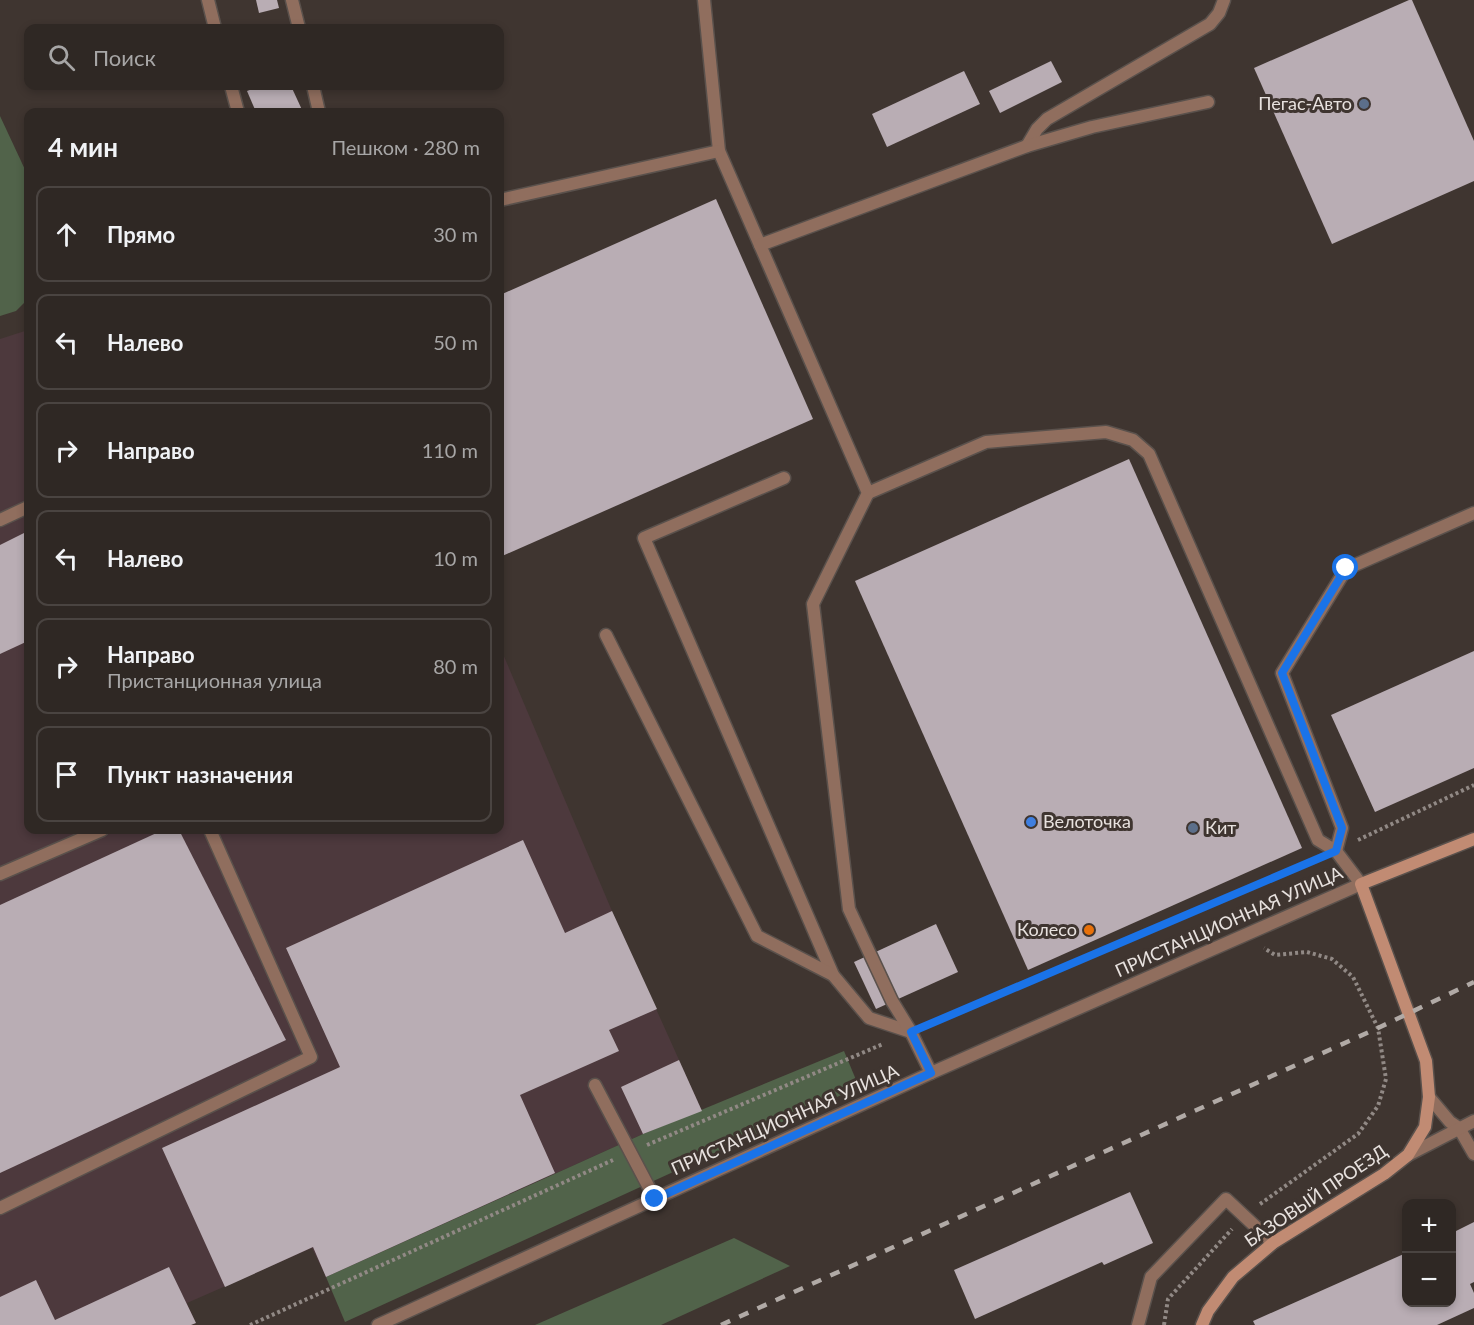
<!DOCTYPE html>
<html lang="ru">
<head>
<meta charset="utf-8">
<style>
  :root { --surface:#2f2824; --page:#3b3431; --text:#f1f3f6; --muted:#a7a6a6; --line:#4a4441 }
  body { margin:0; font-family:Lato,sans-serif; background:var(--page); color:var(--text) }
  .controls { position:absolute; right:18px; bottom:18px; display:grid; overflow:hidden; border-radius:12px; box-shadow:0 3px 9px #0003 }
  .controls button { width:54px; height:54px; display:grid; place-items:center; padding:0; border:0; border-bottom:2px solid var(--line); background:var(--surface); color:var(--text); font:30px sans-serif }
  .stop { position:absolute; width:18px; height:18px; margin:-14px; border:4px solid #1a73e8; border-radius:50%; background:#fff }
  .stop.end { background:#1a73e8; border-color:#fff; box-shadow:0 2px 6px #0008 }
  .list { margin:0; padding:0; list-style:none }
  h2 { display:flex; justify-content:space-between; align-items:center; height:78px; margin:0; padding:0 24px; font-size:26px }
  h2 small { font-size:20px; font-weight:400; color:var(--muted) }
  .list li { display:grid; grid-template-columns:39px 1fr auto; gap:18px; align-items:center; box-sizing:border-box; height:96px; margin:0 12px 12px; padding:0 12px; border:2px solid var(--line); border-radius:12px }
  .list b { display:block; font-size:22px; white-space:nowrap }
  .list p { margin:0; font-size:20px; white-space:nowrap; color:var(--muted) }
  .list em { font-size:20px; font-style:normal; color:var(--muted) }
  .icon { flex:none; width:33px; height:33px; fill:none; stroke:currentColor; stroke-width:2; stroke-linecap:round; stroke-linejoin:round }
  .map { position:relative; flex:none; width:1474px; height:1325px; overflow:hidden }
  .search { position:absolute; background:var(--surface); box-shadow:0 3px 9px #0003; left:24px; top:24px; width:480px; height:66px; display:flex; align-items:center; gap:15px; box-sizing:border-box; padding:0 21px; border-radius:12px; color:var(--muted); font-size:22px }
  .panel { position:absolute; background:var(--surface); box-shadow:0 3px 9px #0003; left:24px; top:108px; width:480px; height:726px; border-radius:12px }
  .map>svg:first-child { display:block }
  .industrial { fill:#4d393d }
  .green { fill:#51634a }
  .building { fill:#b9adb4 }
  .lines { fill:none; stroke-linecap:round; stroke-linejoin:round }
  .lane-casing { stroke:#5a514c; stroke-width:15 }
  .street-casing { stroke:#5a514c; stroke-width:15 }
  .secondary-casing { stroke:#5a514c; stroke-width:15 }
  .path { stroke:#918985; stroke-width:4; stroke-dasharray:3 3; stroke-linecap:butt }
  .lane { stroke:#906e5e; stroke-width:12 }
  .street { stroke:#906e5e; stroke-width:12 }
  .secondary { stroke:#c18b73; stroke-width:12 }
  .rail { stroke:#b1aaa6; stroke-width:4.5; stroke-dasharray:10 10; stroke-linecap:butt }
  .route { stroke:#1a73e8; stroke-width:8 }
  .service-dot { fill:#5c6f8a; stroke:#3f3530; stroke-width:2 }
  .shop-dot { fill:#3f7fe0; stroke:#3f3530; stroke-width:2 }
  .food-dot { fill:#e8710a; stroke:#3f3530; stroke-width:2 }
  .labels { text-anchor:middle; stroke-width:6; stroke-linejoin:round; paint-order:stroke }
  .poi-label { font-size:18px; fill:#e8e2df; stroke:#3f3530; text-anchor:end }
  .street-label { font-size:18px; fill:#e8e2df; stroke:#3f3530 }
</style>
</head>
<body>
<div class="map">
<svg width="1474" height="1325" viewBox="0 0 1474 1325">
  <rect width="100%" height="100%" fill="#3f3530"/>
  <!-- industrial -->
  <polygon class="industrial" points="28,330 28,830 500,830 500,647 612,911 702,1111 643,1134 326,1277 312,1248 187,1303 196,1323 191,1325 0,1325 0,339"/>
  <!-- green -->
  <g class="green">
    <polygon points="0,116 28,176 28,299 16,311 0,316"/>
    <polygon points="844,1051 859,1087 345,1322 326,1277 643,1134"/>
    <polygon points="734,1238 790,1266 661,1325 535,1325"/>
  </g>
  <!-- building -->
  <g class="building">
    <polygon points="256,0 277,0 279,8 259,13"/>
    <polygon points="1409,0 1412,0 1474,141 1474,181 1332,244 1254,68"/>
    <polygon points="1051,61 1062,82 1000,113 989,91"/>
    <polygon points="964,71 980,104 887,147 872,114"/>
    <polygon points="260,86 291,86 303,112 256,112 247,91"/>
    <polygon points="716,199 813,419 500,557 500,295"/>
    <polygon points="1129,459 1302,848 1028,970 855,581"/>
    <polygon points="28,531 28,641 0,654 0,545"/>
    <polygon points="1474,651 1474,768 1375,812 1331,715"/>
    <polygon points="163,830 179,830 286,1040 0,1173 0,905"/>
    <polygon points="523,840 565,933 612,911 657,1009 609,1030 619,1051 520,1095 555,1173 326,1277 313,1247 225,1287 162,1148 340,1067 286,948"/>
    <polygon points="936,924 958,972 876,1009 854,962"/>
    <polygon points="679,1060 702,1111 643,1134 621,1087"/>
    <polygon points="1130,1192 1153,1243 1104,1265 1102,1262 975,1319 954,1270"/>
    <polygon points="1474,1222 1474,1282 1470,1284 1474,1293 1474,1308 1437,1325 1255,1325 1253,1321 1406,1253 1406,1302 1452,1302 1452,1233"/>
    <polygon points="169,1267 196,1323 191,1325 0,1325 0,1297 36,1280 55,1320"/>
  </g>
  <g class="lines">
    <defs>
      <g id="lane">
        <polyline points="208,0 215,28"/>
        <polyline points="292,0 299,28"/>
        <polyline points="704,0 719,151 760,245"/>
        <polyline points="231,86 238,112"/>
        <polyline points="313,86 319,112"/>
        <polyline points="1027,146 1037,129 1047,119 1210,24 1219,13 1224,0"/>
        <polyline points="500,200 719,151"/>
        <polyline points="784,478 644,538 833,975 869,1018 911,1032"/>
        <polyline points="868,493 986,442 1106,432 1133,440 1149,454 1318,840 1336,851 1361,884"/>
        <polyline points="0,520 28,507"/>
        <polyline points="606,635 757,936 833,975"/>
        <polyline points="1336,851 1342,828 1282,673 1346,569 1474,513"/>
        <polyline points="0,874 102,830"/>
        <polyline points="931,1073 911,1032 892,1001 849,909 813,604 868,493 760,245 1027,146 1092,127 1208,102"/>
        <polyline points="595,1085 655,1199"/>
        <polyline points="1459,1128 1474,1154"/>
        <polyline points="0,1208 311,1057 210,830"/>
        <polyline points="1138,1325 1151,1277 1226,1199 1273,1243"/>
      </g>
      <g id="street">
        <polyline points="1429,1097 1450,1122 1459,1128"/>
        <polyline points="1408,1155 1474,1121"/>
        <polyline points="378,1325 931,1073 1361,884"/>
      </g>
      <polyline id="secondary" points="1202,1325 1208,1311 1233,1277 1273,1243 1384,1174 1408,1155 1425,1127 1429,1097 1426,1061 1361,884 1474,839"/>
    </defs>
    <!-- lane casing -->
    <use href="#lane" class="lane-casing"/>
    <!-- street casing -->
    <use href="#street" class="street-casing"/>
    <!-- secondary casing -->
    <use href="#secondary" class="secondary-casing"/>
    <!-- path -->
    <g class="path">
      <polyline points="1358,840 1474,785"/>
      <polyline points="928,1025 1313,861"/>
      <polyline points="647,1145 883,1044"/>
      <polyline points="1260,1204 1358,1134 1378,1106 1386,1079 1378,1028 1353,977 1332,959 1307,952 1275,955 1264,948"/>
      <polyline points="250,1325 613,1160"/>
      <polyline points="1164,1325 1168,1299 1232,1229"/>
    </g>
    <!-- lane -->
    <use href="#lane" class="lane"/>
    <!-- street -->
    <use href="#street" class="street"/>
    <!-- secondary -->
    <use href="#secondary" class="secondary"/>
    <!-- rail -->
    <polyline class="rail" points="721,1325 1378,1028 1474,982"/>
  </g>
  <g class="lines">
    <!-- route -->
    <polyline class="route" points="655,1199 931,1073 911,1032 1336,851 1342,828 1282,673 1346,568"/>
  </g>
  <!-- markers -->
  <g class="service-dot">
    <circle cx="1364" cy="104" r="6"/>
    <circle cx="1193" cy="828" r="6"/>
  </g>
  <circle class="shop-dot" cx="1031" cy="822" r="6"/>
  <circle class="food-dot" cx="1089" cy="930" r="6"/>
  <g class="labels">
    <!-- poi labels -->
    <g class="poi-label">
      <text x="1352" y="110">Пегас-Авто</text>
      <text x="1043" y="828" text-anchor="start">Велоточка</text>
      <text x="1205" y="834" text-anchor="start">Кит</text>
      <text x="1077" y="936">Колесо</text>
    </g>
    <!-- street labels -->
    <g class="street-label">
      <text transform="translate(1229 922) rotate(-24)" y="6">ПРИСТАНЦИОННАЯ УЛИЦА</text>
      <text transform="translate(785 1120) rotate(-24)" y="6">ПРИСТАНЦИОННАЯ УЛИЦА</text>
      <text transform="translate(1316 1196) rotate(-34)" y="6">БАЗОВЫЙ ПРОЕЗД</text>
    </g>
  </g>
</svg>
<div class="controls">
<button>+</button>
<button>−</button>
</div>
<div class="stop" style="left:1346px;top:568px"></div>
<div class="stop end" style="left:655px;top:1199px"></div>
<div class="search"><svg class="icon" aria-label="search" viewBox="0 0 24 24"><circle cx="10" cy="10" r="6"/><path d="M15 15l6 6"/></svg>Поиск</div>
<section class="panel">
<h2>4 мин<small>Пешком · 280 m</small></h2>
<ul class="list">
<li><svg class="icon" aria-label="ahead" viewBox="0 0 24 24"><path d="M12 20V5M6 11l6-6 6 6"/></svg><div><b>Прямо</b></div><em>30 m</em></li>
<li><svg class="icon" aria-label="left" viewBox="0 0 24 24"><path d="M17 20v-9H6M10 6l-5 5 5 5"/></svg><div><b>Налево</b></div><em>50 m</em></li>
<li><svg class="icon" aria-label="right" viewBox="0 0 24 24"><path d="M7 20v-9h11M14 6l5 5-5 5"/></svg><div><b>Направо</b></div><em>110 m</em></li>
<li><svg class="icon" aria-label="left" viewBox="0 0 24 24"><path d="M17 20v-9H6M10 6l-5 5 5 5"/></svg><div><b>Налево</b></div><em>10 m</em></li>
<li><svg class="icon" aria-label="right" viewBox="0 0 24 24"><path d="M7 20v-9h11M14 6l5 5-5 5"/></svg><div><b>Направо</b><p>Пристанционная улица</p></div><em>80 m</em></li>
<li><svg class="icon" aria-label="arrive" viewBox="0 0 24 24"><path d="M6 21V4h12l-3 4 3 4H6"/></svg><div><b>Пункт назначения</b></div></li>
</ul>
</section>
</div>
</body>
</html>
